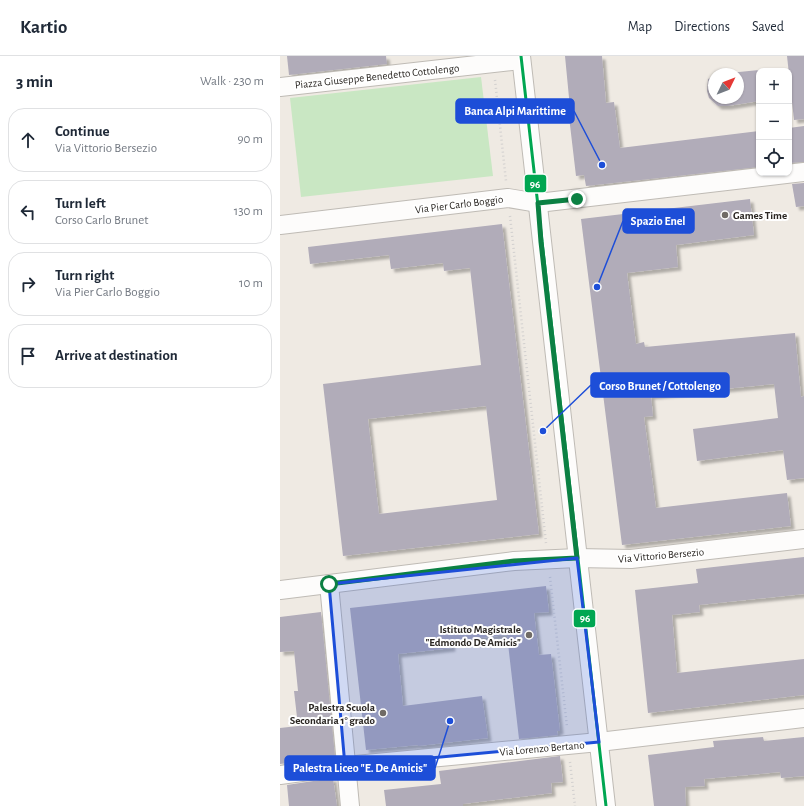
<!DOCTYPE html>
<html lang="en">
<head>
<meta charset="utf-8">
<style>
  :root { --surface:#fff; --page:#f2f2f3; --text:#1f2937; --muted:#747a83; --line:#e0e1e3 }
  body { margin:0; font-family:"Alegreya Sans",sans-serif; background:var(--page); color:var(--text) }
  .controls { position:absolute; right:12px; top:12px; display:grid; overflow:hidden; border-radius:8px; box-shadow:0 1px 3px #0004 }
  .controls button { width:36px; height:36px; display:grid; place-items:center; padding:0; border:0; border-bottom:1px solid var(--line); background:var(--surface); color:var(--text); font:20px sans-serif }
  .compass { position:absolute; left:428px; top:12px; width:36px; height:36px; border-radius:50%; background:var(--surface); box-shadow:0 1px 3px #0004; rotate:47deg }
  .stop { position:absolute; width:12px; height:12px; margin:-9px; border:3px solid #0b8043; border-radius:50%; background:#fff }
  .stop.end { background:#0b8043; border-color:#fff; box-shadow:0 1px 4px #0008 }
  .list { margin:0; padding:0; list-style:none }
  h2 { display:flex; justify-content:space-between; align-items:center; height:52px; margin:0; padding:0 16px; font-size:17px }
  h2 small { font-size:13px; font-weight:400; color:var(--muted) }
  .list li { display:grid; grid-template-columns:26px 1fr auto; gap:12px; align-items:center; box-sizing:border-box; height:64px; margin:0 8px 8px; padding:0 8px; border:1px solid var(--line); border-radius:16px }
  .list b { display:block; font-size:15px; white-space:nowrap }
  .list p { margin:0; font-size:13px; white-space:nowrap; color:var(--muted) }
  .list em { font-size:13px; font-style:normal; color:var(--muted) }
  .icon { flex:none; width:22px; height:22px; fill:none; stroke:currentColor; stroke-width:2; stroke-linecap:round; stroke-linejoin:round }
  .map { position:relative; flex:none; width:524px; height:750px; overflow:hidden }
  header { display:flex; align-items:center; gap:24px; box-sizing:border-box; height:56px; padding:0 20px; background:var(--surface); border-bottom:1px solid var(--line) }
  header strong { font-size:19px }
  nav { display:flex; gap:22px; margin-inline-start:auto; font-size:14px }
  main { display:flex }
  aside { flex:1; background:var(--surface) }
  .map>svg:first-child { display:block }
  .green { fill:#c9e7c3 }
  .building { fill:#b1acb9; fill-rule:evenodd; filter:url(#shadow) }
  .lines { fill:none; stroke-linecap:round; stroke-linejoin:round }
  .minor-casing { stroke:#bfbbb5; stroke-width:20 }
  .path { stroke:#d2d0cf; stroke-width:2.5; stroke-dasharray:1 3; stroke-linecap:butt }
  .minor { stroke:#fdfcfb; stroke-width:18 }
  .bus-1-casing { stroke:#fff; stroke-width:6 }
  .bus-1 { stroke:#00a651; stroke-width:3 }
  .route { stroke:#0b8043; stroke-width:5 }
  .marked { fill:#1d4ed8; fill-opacity:0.2; stroke:#1d4ed8; stroke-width:3; stroke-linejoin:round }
  .poi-dot { fill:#706b66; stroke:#fff; stroke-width:1.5 }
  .labels { text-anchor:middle; stroke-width:4; stroke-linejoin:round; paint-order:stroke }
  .street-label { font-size:11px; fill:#2b2723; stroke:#fff }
  .poi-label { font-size:11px; font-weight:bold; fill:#2b2723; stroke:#fff; text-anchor:end }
  .leader { fill:none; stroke:#1d4ed8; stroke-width:1.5 }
  .callout-dot { fill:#1d4ed8; stroke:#fff; stroke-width:1.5 }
  .callout { fill:#1d4ed8; stroke:#1d4ed8; stroke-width:1.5 }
  .callout-label { font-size:12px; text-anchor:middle; font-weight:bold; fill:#fff }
  .line-badge { stroke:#fff; stroke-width:1.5 }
  .badge-label { font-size:11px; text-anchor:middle; font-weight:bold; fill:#fff }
</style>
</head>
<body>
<header>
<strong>Kartio</strong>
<nav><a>Map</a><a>Directions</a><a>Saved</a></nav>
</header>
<main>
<aside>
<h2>3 min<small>Walk · 230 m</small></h2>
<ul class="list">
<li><svg class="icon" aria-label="ahead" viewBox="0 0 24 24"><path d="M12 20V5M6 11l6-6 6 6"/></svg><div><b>Continue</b><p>Via Vittorio Bersezio</p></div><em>90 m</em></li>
<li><svg class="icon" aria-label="left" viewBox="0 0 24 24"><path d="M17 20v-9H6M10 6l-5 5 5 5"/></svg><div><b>Turn left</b><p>Corso Carlo Brunet</p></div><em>130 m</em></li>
<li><svg class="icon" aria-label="right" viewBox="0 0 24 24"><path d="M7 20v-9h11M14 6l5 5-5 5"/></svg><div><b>Turn right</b><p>Via Pier Carlo Boggio</p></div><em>10 m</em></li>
<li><svg class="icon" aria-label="arrive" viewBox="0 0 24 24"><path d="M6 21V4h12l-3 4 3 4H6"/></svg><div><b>Arrive at destination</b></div></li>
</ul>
</aside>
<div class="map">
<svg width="524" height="750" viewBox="0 0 524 750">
  <defs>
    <filter id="shadow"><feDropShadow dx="3.5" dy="3.5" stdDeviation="1" flood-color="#0004"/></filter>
  </defs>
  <rect width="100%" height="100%" fill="#efeae3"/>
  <!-- green -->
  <polygon class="green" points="201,21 213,120 21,141 10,42"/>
  <!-- building -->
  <g class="building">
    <polygon points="7,0 106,0 107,8 9,19"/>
    <polygon points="285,0 322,0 326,47 334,46 340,92 479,75 479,111 306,130 304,119 296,120 288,52 290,52"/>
    <polygon points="507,0 524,0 524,63 514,64"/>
    <polygon points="479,14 479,45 448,50 438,50 429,42 427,35 428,23 434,20 434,42 458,42 458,18 439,18"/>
    <polygon points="524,70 524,106 509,107 509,72"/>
    <polygon points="524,127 524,150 516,151 512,128"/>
    <polygon points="470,143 474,179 396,189 398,211 347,217 356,288 364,286 365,291 515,277 521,341 524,340 524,422 507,424 503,394 417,405 413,373 498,362 494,328 371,340 373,360 364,361 376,452 507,437 511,470 342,489 301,163"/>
    <path d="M 222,168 L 259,478 L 63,500 L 43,328 L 201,309 L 190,212 L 164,215 L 163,207 L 111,213 L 109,199 L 30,208 L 28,191 ZM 206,350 L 217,444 L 99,458 L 88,363 Z"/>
    <polygon points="524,501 524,538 419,549 420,556 392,559 397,617 524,603 524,639 368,657 355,534 418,527 416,513"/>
    <polygon points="266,530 269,556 254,557 259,599 271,598 280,675 277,675 278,679 239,683 227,579 171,585 172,592 118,598 123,650 202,640 208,682 138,690 138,689 86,694 70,552"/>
    <polygon points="41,556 55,701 0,708 0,672 18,670 14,635 18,635 14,595 0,596 0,561"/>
    <polygon points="483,681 484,685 524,681 524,720 501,722 500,716 424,723 425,730 405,731 406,750 374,750 368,699 434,691 433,685"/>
    <polygon points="280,700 283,726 271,727 272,737 183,748 183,750 106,750 104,734 161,728 159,715"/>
    <polygon points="53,722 57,750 9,750 7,729"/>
  </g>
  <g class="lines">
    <defs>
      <g id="minor">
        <polyline points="241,0 326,750"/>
        <polyline points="0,31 241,4"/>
        <polyline points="0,169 228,142 258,147 524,116"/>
        <polyline points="49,528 70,750"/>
        <polyline points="0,534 234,505 297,502 351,503 524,483"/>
        <polyline points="0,719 65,710 319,686 524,662"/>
      </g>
    </defs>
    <!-- minor casing -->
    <use href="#minor" class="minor-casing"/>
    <!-- path -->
    <g class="path">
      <polyline points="215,24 226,125"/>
      <polyline points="230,160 266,487"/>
      <polyline points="270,521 287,671"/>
      <polyline points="290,706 295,750"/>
    </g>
    <!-- minor -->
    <use href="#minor" class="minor"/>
    <defs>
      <polyline id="bus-1" points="241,0 326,750"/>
    </defs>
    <!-- bus-1 casing -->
    <use href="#bus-1" class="bus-1-casing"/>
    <!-- bus-1 -->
    <use href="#bus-1" class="bus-1"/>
  </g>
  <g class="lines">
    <!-- route -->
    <polyline class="route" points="49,528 234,505 297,502 261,186 258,147 297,143"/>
  </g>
  <!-- marked area -->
  <path class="marked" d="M 297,502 L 319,686 L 65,710 L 49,528 Z"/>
  <!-- markers -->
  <g class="poi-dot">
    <circle cx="445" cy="159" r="4"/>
    <circle cx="249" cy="579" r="4"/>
    <circle cx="103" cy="657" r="4"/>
  </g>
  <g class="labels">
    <!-- street labels -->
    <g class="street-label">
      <text transform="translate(97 20) rotate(-6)" y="4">Piazza Giuseppe Benedetto Cottolengo</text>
      <text transform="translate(179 148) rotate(-7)" y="4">Via Pier Carlo Boggio</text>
      <text transform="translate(381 499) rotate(-5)" y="4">Via Vittorio Bersezio</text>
      <text transform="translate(262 692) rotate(-5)" y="4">Via Lorenzo Bertano</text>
    </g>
    <!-- poi labels -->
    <g class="poi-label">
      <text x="453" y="163" text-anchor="start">Games Time</text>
      <text x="241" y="577">Istituto Magistrale<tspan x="241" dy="13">"Edmondo De Amicis"</tspan></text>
      <text x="95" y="655">Palestra Scuola<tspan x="95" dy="13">Secondaria 1° grado</tspan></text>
    </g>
  </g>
  <!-- callouts -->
  <path class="leader" d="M322 109L294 55M317 231L343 165M263 375L311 329M170 665L155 712"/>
  <g class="callout-dot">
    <circle cx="322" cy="109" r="4"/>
    <circle cx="317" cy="231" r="4"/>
    <circle cx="263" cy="375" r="4"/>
    <circle cx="170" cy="665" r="4"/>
  </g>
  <g class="callout">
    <rect x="176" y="43" width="118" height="24" rx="4"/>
    <rect x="343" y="153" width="71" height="24" rx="4"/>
    <rect x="311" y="317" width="138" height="24" rx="4"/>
    <rect x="5" y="700" width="150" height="24" rx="4"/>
  </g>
  <g class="callout-label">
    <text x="235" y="59">Banca Alpi Marittime</text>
    <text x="378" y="169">Spazio Enel</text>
    <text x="380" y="334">Corso Brunet / Cottolengo</text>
    <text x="80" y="716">Palestra Liceo "E. De Amicis"</text>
  </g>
  <g class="line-badge">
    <rect x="244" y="118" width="23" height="19" rx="4" fill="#00a651"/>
    <rect x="293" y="553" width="23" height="19" rx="4" fill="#00a651"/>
  </g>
  <g class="badge-label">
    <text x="255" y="132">96</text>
    <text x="305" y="566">96</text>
  </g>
</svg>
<div class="controls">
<button>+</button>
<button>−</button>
<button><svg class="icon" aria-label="locate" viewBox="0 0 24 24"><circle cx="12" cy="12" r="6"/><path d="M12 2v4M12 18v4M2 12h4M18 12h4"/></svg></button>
</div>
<svg class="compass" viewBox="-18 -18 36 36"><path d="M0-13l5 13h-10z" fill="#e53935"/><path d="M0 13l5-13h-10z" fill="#747a83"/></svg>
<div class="stop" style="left:49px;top:528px"></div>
<div class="stop end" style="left:297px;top:143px"></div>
</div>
</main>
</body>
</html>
